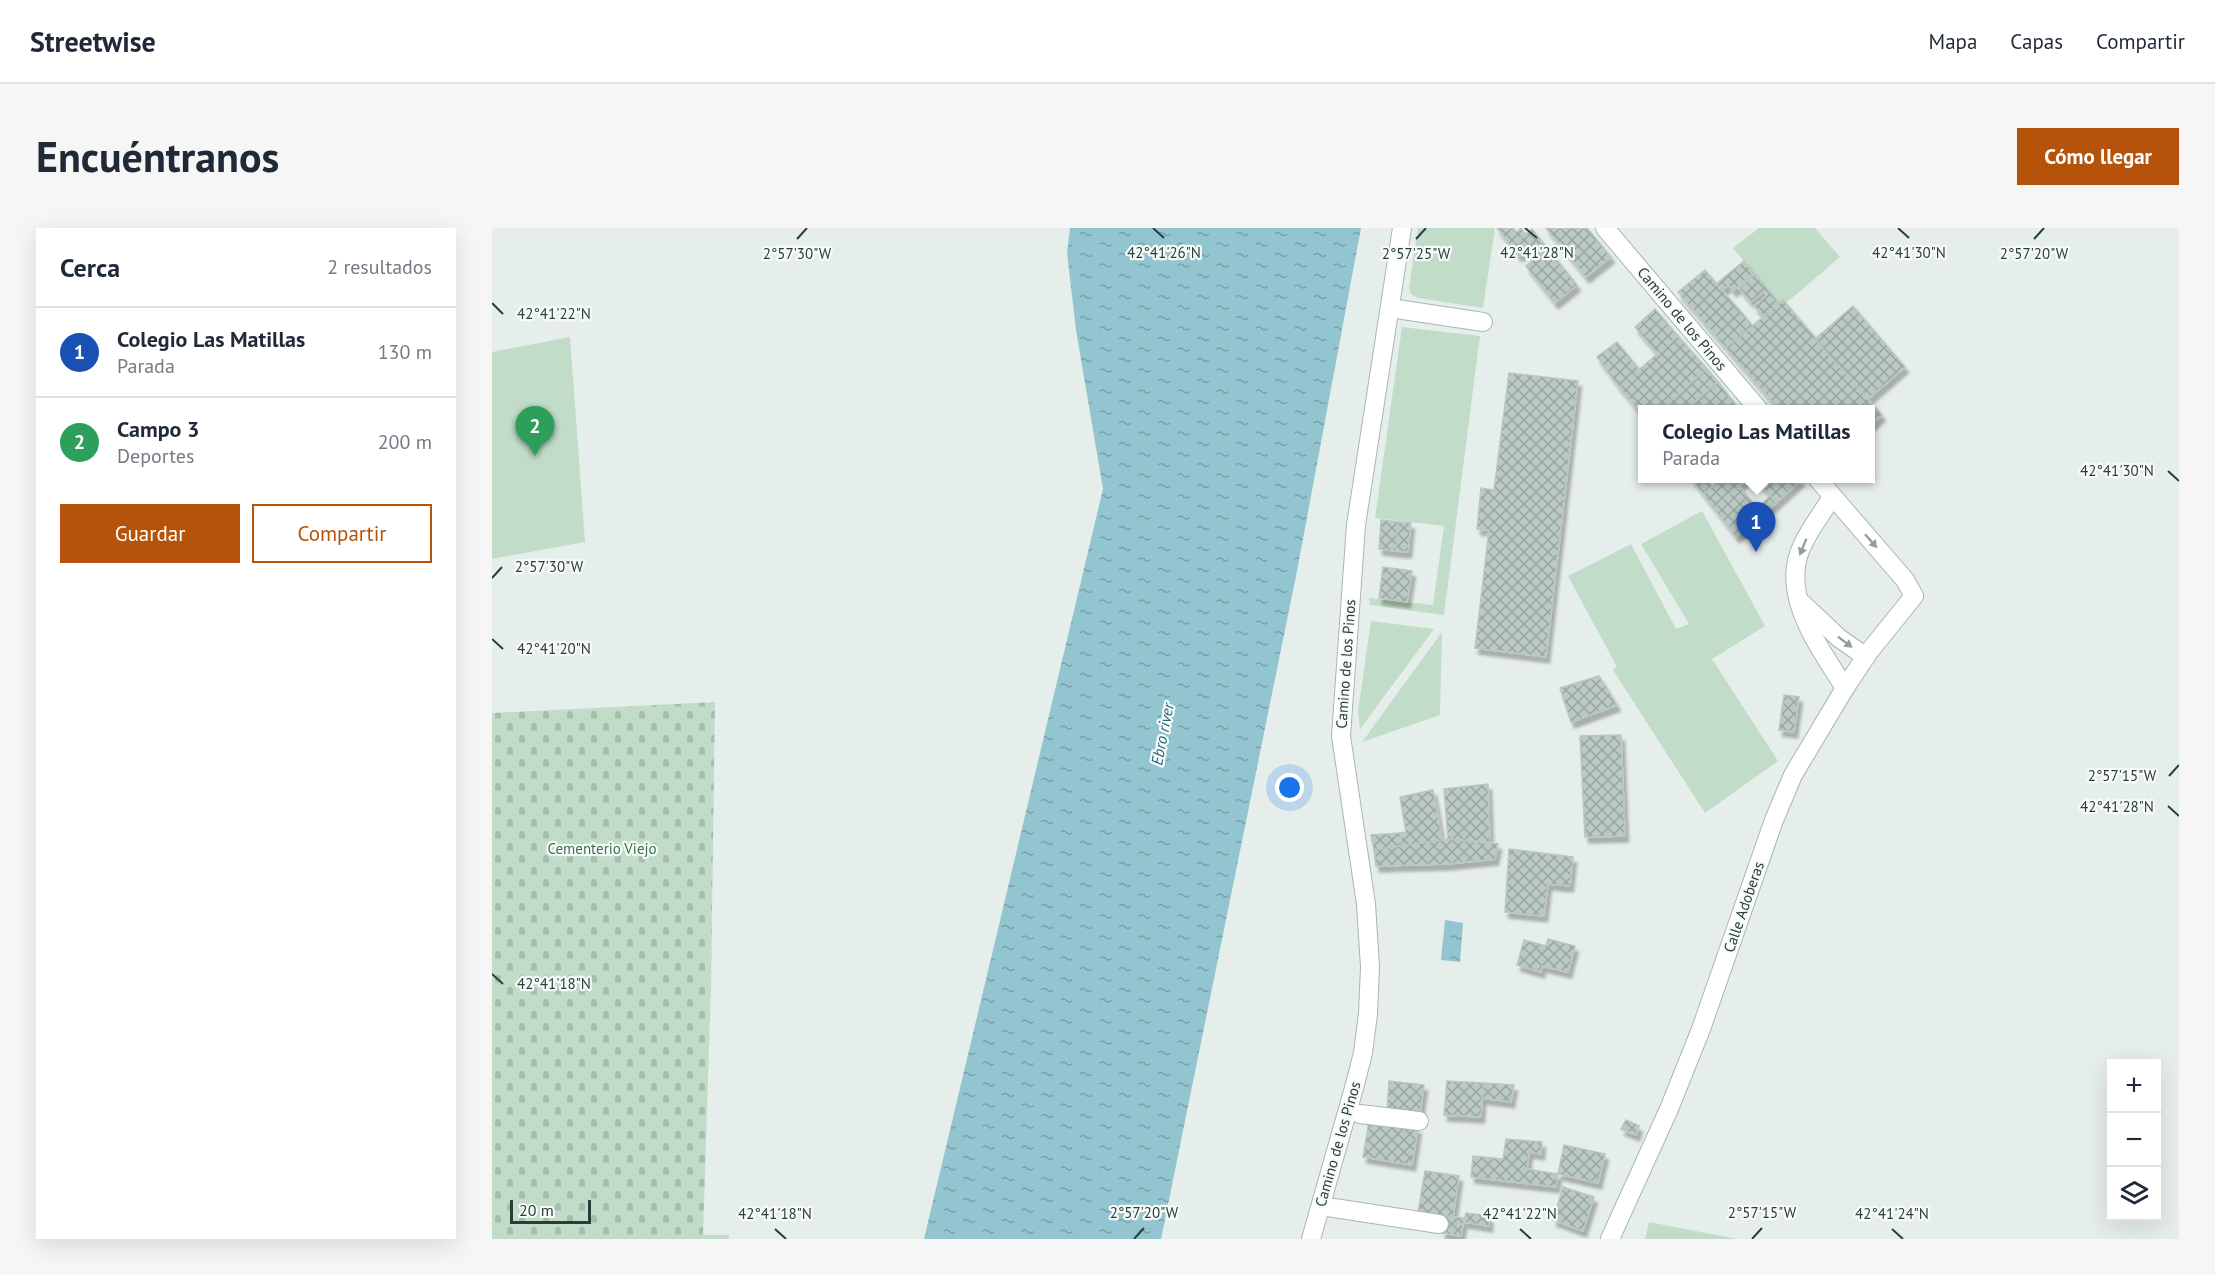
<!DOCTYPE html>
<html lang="es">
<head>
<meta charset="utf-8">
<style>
  :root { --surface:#fff; --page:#f6f6f7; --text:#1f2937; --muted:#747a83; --line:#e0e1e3; --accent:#b45309 }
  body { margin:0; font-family:"PT Sans",sans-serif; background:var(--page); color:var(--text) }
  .controls { position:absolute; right:18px; bottom:18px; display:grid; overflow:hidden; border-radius:0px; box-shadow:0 6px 24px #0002 }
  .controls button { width:54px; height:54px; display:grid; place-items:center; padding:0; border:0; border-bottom:2px solid var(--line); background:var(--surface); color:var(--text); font:30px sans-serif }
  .scale { position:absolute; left:18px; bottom:15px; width:81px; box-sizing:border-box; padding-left:6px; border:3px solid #263f39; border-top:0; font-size:16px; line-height:21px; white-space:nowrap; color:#263f39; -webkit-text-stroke:4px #f7faf9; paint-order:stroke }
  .you { position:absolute; left:798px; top:560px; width:21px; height:21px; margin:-15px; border:4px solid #fff; border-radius:50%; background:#1a73e8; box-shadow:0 0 0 9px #1a73e833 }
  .badge { display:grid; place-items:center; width:39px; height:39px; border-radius:50%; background:var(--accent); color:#fff; font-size:20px; font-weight:700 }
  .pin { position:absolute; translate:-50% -50px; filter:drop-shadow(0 2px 3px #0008) }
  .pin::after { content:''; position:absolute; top:32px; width:21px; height:18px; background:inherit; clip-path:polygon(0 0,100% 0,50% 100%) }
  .popup { position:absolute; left:1146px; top:177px; width:237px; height:78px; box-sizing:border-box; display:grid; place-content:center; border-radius:0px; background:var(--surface); filter:drop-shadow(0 2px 4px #0005); font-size:20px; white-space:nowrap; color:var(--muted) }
  .popup b { font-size:22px; color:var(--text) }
  .popup::after { content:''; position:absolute; left:50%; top:100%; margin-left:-12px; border:12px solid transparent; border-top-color:var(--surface) }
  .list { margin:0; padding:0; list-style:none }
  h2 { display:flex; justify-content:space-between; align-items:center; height:78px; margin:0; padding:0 24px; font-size:26px }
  h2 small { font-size:20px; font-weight:400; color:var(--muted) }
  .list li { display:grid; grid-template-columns:39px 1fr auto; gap:18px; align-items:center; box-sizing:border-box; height:90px; padding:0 24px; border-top:2px solid var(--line) }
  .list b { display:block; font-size:22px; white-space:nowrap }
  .list p { margin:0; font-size:20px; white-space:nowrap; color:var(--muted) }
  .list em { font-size:20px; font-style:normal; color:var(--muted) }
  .actions { display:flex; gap:12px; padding:18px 24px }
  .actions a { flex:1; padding:14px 0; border:2px solid var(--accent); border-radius:0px; text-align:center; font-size:21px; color:var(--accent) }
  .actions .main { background:var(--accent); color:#fff }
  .icon { flex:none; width:33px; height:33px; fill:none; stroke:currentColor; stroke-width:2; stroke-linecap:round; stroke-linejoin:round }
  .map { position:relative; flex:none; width:1687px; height:1011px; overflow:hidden; border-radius:0px }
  header { display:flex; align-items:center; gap:36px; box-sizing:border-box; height:84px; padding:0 30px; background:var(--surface); border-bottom:2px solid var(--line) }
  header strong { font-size:28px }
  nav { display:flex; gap:33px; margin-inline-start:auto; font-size:21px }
  .intro { display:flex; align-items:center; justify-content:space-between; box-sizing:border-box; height:144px; padding:0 36px }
  h1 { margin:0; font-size:42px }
  .button { padding:15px 27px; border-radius:0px; background:var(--accent); color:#fff; font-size:21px; font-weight:700 }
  main { display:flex; gap:36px; padding:0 36px }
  aside { flex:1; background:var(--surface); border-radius:0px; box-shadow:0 6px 24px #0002 }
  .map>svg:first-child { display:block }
  .green { fill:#c1ddc9 }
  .cemetery { fill:url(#cemetery-stones) }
  .water { fill:url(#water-ripples) }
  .building { fill:url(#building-cross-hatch); stroke:#b9c7c2; stroke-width:1.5; filter:url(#shadow) }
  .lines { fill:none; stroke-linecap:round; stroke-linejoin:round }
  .minor-casing { stroke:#a9b6b2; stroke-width:20 }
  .minor { stroke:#fff; stroke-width:18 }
  .oneway { fill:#929f9c }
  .ticks { fill:none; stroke:#263f39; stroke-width:2 }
  .labels { text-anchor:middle; stroke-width:4.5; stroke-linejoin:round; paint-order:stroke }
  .street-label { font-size:15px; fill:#263f39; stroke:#f7faf9 }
  .park-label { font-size:15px; fill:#32744c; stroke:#f7faf9 }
  .water-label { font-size:16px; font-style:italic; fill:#236978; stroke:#f7faf9 }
  .ticks-label { font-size:15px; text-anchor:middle; fill:#263f39; stroke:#f7faf9; stroke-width:4.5; stroke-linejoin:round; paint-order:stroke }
</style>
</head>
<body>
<header>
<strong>Streetwise</strong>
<nav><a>Mapa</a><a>Capas</a><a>Compartir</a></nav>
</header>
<div class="intro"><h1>Encuéntranos</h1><a class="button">Cómo llegar</a></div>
<main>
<aside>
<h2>Cerca<small>2 resultados</small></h2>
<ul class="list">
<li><span class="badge" style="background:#1a4fb4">1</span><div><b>Colegio Las Matillas</b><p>Parada</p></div><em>130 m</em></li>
<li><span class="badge" style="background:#2e9e5b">2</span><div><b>Campo 3</b><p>Deportes</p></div><em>200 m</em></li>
</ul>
<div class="actions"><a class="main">Guardar</a><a>Compartir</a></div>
</aside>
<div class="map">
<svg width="1687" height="1011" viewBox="0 0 1687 1011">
  <defs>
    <pattern id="cemetery-stones" width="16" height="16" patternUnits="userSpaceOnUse" patternTransform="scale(1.5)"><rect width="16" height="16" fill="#c1ddc9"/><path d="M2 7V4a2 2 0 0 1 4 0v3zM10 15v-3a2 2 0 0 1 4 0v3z" fill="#a6bfad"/></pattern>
    <pattern id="water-ripples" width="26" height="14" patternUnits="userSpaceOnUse" patternTransform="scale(1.5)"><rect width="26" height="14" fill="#92c5cf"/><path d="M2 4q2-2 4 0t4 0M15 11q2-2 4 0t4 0" fill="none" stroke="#77a1a9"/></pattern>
    <pattern id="building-cross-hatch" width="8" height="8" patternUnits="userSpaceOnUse" patternTransform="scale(1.5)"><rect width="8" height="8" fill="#bbc9c4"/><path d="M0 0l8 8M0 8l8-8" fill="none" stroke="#98a5a0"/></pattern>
    <filter id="shadow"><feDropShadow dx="3.5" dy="6" stdDeviation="1.5" flood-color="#0004"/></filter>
  </defs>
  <rect width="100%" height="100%" fill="#e6eeeb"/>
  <!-- green -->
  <g class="green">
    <polygon points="926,0 1003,0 991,80 926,70 919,66 917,59"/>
    <polygon points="1267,0 1323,0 1348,29 1294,75 1291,72 1287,75 1241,20"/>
    <polygon points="910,99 988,108 952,387 878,377 877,370 941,377 952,298 883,290"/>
    <polygon points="78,109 93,314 0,331 0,124"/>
    <polygon points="1210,283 1273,398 1220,431 1286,533 1213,585 1121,442 1125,439 1076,348 1139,316 1184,401 1197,396 1149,316"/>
    <polygon points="879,393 942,401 868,501 866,483"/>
    <polygon points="950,404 948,487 870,514"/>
    <polygon points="1157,994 1245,1011 1153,1011"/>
  </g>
  <!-- cemetery -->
  <polygon class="cemetery" points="223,474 219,757 211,1007 237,1007 237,1011 0,1011 0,485"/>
  <!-- water -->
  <g class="water">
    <polygon points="578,0 869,0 805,343 669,1011 432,1011 611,261 584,102 575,25"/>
    <polygon points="953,692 971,695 968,734 949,732"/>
  </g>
  <!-- building -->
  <g class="building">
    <polygon points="1005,0 1021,0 1024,4 1029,0 1033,6 1019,18"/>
    <polygon points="1054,0 1095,0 1119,29 1094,49"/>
    <polygon points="1040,1 1085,57 1063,75 1034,38 1046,27 1039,19 1027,28 1019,18"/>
    <polygon points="1252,33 1262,45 1241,63 1237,57 1230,62 1224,56"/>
    <polygon points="1213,42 1261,98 1234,120 1186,64"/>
    <polygon points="1263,46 1287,75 1272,88 1262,78 1275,67 1272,63 1259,74 1247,60"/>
    <polygon points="1291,72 1390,187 1378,198 1378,182 1287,182 1234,120"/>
    <polygon points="1361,78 1413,139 1376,171 1323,111"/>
    <polygon points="1163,81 1186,108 1166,126 1143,99"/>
    <polygon points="1186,108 1215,141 1168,182 1150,182 1150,187 1127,159"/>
    <polygon points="1125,114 1148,142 1127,159 1105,129"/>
    <polygon points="1215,141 1226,154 1193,182 1168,182"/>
    <polygon points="1017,145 1086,153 1054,429 983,420 997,302 985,301 989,260 1002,262"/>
    <polygon points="1226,154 1248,182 1193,182"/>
    <polygon points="1199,250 1214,250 1220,258 1211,266"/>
    <polygon points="1230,250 1256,250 1222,280 1211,266"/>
    <polygon points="1263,250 1308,250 1309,252 1284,275"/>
    <polygon points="1247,258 1265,280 1278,268 1284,275 1244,309 1222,280"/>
    <polygon points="889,292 906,294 904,323 887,321"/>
    <polygon points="906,294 919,295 916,324 904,323"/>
    <polygon points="891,339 920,343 915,374 887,370"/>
    <polygon points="1107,448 1125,477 1079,494 1068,460"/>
    <polygon points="1292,467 1307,469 1302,504 1287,502"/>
    <polygon points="1129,507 1133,608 1093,609 1088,508"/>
    <polygon points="996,556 998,614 956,611 952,561"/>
    <polygon points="941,562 950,612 910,618 908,605 914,604 908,569"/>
    <polygon points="908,605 910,618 882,622 879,607"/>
    <polygon points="956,611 1006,616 1003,631 955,636 884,638 882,622"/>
    <polygon points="1017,621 1081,629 1078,658 1056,656 1052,688 1013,684"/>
    <polygon points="1056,711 1083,718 1076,744 1050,738 1049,744 1025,737 1032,712 1054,718"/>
    <polygon points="897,853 932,857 928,886 895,883"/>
    <polygon points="955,853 991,855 989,889 952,887"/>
    <polygon points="991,855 1022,857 1019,874 990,870"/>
    <polygon points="1134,892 1147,898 1144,907 1129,901"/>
    <polygon points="877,893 926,900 920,937 871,929"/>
    <polygon points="1014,911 1050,914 1049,926 1037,924 1035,941 1066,946 1064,959 979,949 981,928 1011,931"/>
    <polygon points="1072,917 1113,926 1106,955 1066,946"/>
    <polygon points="933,943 967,948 961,989 926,984"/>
    <polygon points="1071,959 1102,969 1091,1003 1061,992"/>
    <polygon points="974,985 997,988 997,998 972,994"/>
    <polygon points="952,988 972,990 969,1008 950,1005"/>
  </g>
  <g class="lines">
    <defs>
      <g id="minor">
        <polyline points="1113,0 1267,182"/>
        <polyline points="898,80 991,94"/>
        <path d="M 1340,269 C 1331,284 1319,299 1311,316 C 1286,365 1327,419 1353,460"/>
        <polyline points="1311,376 1347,410 1374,429"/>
        <polyline points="868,886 927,893"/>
        <polyline points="829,978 947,996"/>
        <polyline points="819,1011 862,860 871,825 876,786 878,739 874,676 849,508 864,297 910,0"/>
        <polyline points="1118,1011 1177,881 1209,801 1282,592 1301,547 1353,460 1376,425 1422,368 1413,352 1325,250"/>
      </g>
    </defs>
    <!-- minor casing -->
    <use href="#minor" class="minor-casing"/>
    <!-- minor -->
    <use href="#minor" class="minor"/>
  </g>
  <!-- one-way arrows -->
  <defs><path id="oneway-solid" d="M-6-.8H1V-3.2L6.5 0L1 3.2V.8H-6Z" transform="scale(1.5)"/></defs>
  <g class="oneway">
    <use href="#oneway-solid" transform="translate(1379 313) rotate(49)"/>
    <use href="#oneway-solid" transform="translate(1311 319) rotate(112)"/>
    <use href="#oneway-solid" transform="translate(1353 414) rotate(37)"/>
  </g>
  <!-- ticks -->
  <path class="ticks" d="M 661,0 L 672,10M 1033,0 L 1045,10M 1406,0 L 1417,10M 305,11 L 315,0M 924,11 L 934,0M 1542,11 L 1552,0M 0,75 L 11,86M 1676,243 L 1687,253M 0,350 L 10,339M 0,411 L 11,421M 1677,548 L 1687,537M 1676,578 L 1687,588M 0,746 L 11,756M 283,1001 L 294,1011M 1028,1001 L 1039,1011M 1400,1001 L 1411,1011M 642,1011 L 652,1000M 1260,1011 L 1270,1000"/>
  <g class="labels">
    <!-- street labels -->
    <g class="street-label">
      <text transform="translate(1190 91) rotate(50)" y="5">Camino de los Pinos</text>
      <text transform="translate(854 436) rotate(-86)" y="5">Camino de los Pinos</text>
      <text transform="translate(1252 679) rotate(-71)" y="5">Calle Adoberas</text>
      <text transform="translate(846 916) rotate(-74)" y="5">Camino de los Pinos</text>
    </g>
    <!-- park labels -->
    <g class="park-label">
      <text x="110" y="626">Cementerio Viejo</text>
    </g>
    <!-- water labels -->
    <g class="water-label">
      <text transform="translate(670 506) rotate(-79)" y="6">Ebro river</text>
    </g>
  </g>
  <g class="ticks-label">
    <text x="1417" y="30">42°41'30"N</text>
    <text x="672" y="30">42°41'26"N</text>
    <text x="1045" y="30">42°41'28"N</text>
    <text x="305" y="31">2°57'30"W</text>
    <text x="924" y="31">2°57'25"W</text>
    <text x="1542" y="31">2°57'20"W</text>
    <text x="62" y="91">42°41'22"N</text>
    <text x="1625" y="248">42°41'30"N</text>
    <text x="57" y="344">2°57'30"W</text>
    <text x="62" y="426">42°41'20"N</text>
    <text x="1630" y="553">2°57'15"W</text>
    <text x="1625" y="584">42°41'28"N</text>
    <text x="62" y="761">42°41'18"N</text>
    <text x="652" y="990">2°57'20"W</text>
    <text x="1270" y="990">2°57'15"W</text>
    <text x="283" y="991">42°41'18"N</text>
    <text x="1028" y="991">42°41'22"N</text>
    <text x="1400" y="991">42°41'24"N</text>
  </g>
</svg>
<div class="controls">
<button>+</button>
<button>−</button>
<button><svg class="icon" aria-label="layers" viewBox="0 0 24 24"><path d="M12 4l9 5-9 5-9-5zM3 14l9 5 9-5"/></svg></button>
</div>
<div class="scale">20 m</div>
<div class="you"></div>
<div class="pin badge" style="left:1264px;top:324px;background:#1a4fb4">1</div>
<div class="popup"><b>Colegio Las Matillas</b>Parada</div>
<div class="pin badge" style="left:43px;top:228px;background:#2e9e5b">2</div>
</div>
</main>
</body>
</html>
